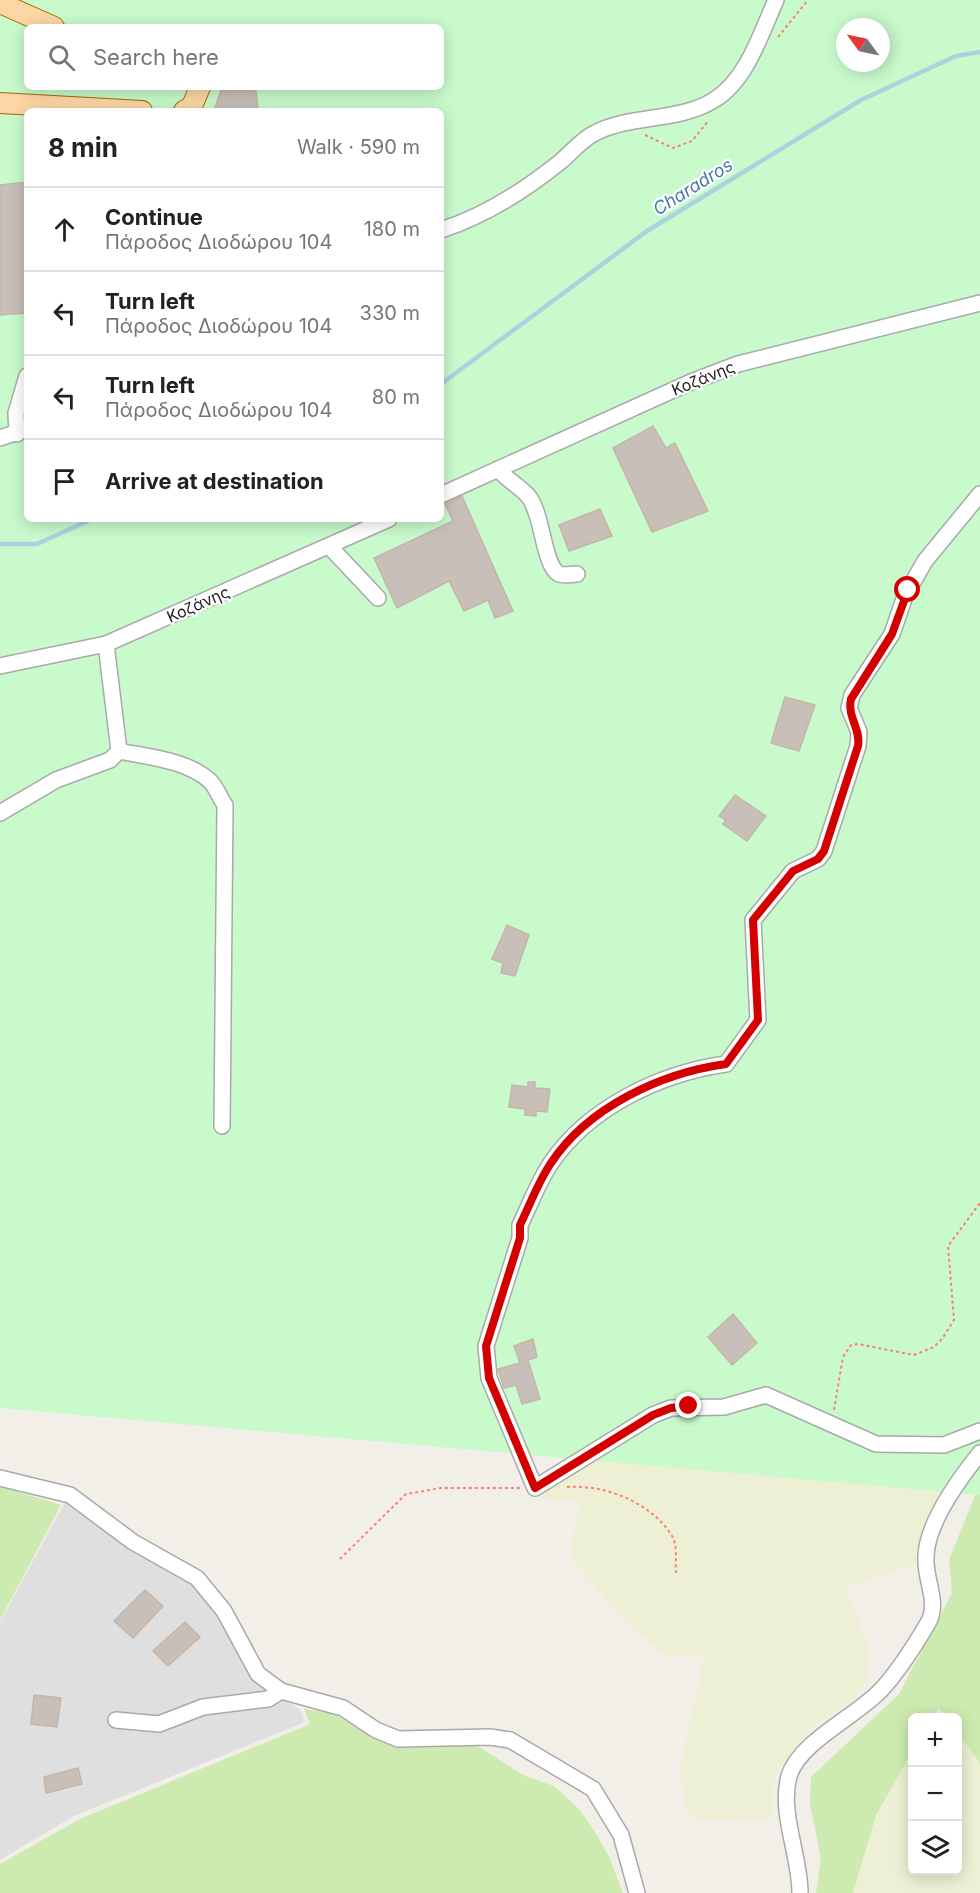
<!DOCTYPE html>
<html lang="en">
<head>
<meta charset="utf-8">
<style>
  :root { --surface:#fff; --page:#f2f2f2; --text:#222; --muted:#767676; --line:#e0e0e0 }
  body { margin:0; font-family:Inter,sans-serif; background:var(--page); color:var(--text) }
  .controls { position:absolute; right:18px; bottom:18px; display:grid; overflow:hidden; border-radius:9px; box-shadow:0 3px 15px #0003 }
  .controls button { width:54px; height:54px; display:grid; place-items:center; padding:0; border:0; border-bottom:2px solid var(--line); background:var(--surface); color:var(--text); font:30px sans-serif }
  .compass { position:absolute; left:836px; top:18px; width:54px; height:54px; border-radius:50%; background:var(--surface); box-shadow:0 3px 15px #0003; rotate:303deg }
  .stop { position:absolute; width:18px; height:18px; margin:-14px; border:4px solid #d40000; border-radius:50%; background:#fff }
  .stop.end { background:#d40000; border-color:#fff; box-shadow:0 2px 6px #0008 }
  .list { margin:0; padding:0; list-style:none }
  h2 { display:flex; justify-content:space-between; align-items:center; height:78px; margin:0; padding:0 24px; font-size:26px }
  h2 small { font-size:20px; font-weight:400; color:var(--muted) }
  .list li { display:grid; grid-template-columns:39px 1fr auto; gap:18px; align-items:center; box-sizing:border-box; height:84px; padding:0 24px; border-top:2px solid var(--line) }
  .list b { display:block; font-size:22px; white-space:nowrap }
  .list p { margin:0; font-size:20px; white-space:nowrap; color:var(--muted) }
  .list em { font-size:20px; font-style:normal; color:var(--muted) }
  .icon { flex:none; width:33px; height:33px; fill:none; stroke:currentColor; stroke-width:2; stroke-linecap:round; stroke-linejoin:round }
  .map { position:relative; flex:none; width:980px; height:1893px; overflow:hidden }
  .search { position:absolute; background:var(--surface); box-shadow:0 3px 15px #0003; left:24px; top:24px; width:420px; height:66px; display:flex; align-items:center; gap:15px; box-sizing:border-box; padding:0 21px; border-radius:9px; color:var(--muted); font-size:22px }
  .panel { position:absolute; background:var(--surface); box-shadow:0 3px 15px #0003; left:24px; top:108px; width:420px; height:414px; border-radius:9px }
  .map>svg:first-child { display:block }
  .residential { fill:#e0dfdf }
  .farmland { fill:#eef0d5 }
  .grass { fill:#cdebb0 }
  .park { fill:#c8facc; fill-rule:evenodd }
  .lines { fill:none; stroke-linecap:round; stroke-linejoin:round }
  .stream { stroke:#aad3df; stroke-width:4.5 }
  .building { fill:#c7bfb8; stroke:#c4b6ab; stroke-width:1.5 }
  .minor-casing { stroke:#a9a9a9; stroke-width:18 }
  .major-casing { stroke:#a06b00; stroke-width:22 }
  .path { stroke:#fa8072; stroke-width:2; stroke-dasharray:3 3; stroke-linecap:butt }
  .minor { stroke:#fff; stroke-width:15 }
  .major { stroke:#fcd6a4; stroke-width:20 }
  .route { stroke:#d40000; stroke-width:8 }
  .labels { text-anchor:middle; stroke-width:4.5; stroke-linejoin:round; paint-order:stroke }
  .street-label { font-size:16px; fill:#222; stroke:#fff }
  .water-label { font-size:18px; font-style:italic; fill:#4a7aab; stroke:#fff }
</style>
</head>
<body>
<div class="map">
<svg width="980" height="1893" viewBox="0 0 980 1893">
  <rect width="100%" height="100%" fill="#f2efe9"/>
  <!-- residential -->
  <polygon class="residential" points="65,1502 194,1581 220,1616 255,1680 300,1710 305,1722 74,1816 0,1860 0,1622"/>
  <!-- farmland -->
  <g class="farmland">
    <polygon points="651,1420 958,1472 928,1518 919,1541 916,1564 846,1587 871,1654 864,1686 853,1700 809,1730 779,1768 772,1790 774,1818 700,1820 686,1813 680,1768 704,1656 666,1656 617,1614 570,1555 580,1500 541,1498 550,1484"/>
    <polygon points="958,1733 980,1763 980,1893 853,1893 876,1815 912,1752 912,1870 958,1870"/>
  </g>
  <!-- grass -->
  <g class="grass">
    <polygon points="980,1483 980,1763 958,1733 958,1718 946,1717 939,1708 933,1717 912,1718 912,1752 876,1815 853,1893 816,1893 821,1859 810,1804 811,1777 899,1694 952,1593 949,1560"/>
    <polygon points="0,1486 61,1505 0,1620"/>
    <polygon points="304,1709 332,1713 368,1734 407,1746 473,1743 523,1775 554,1786 579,1809 595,1832 610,1859 623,1893 0,1893 0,1864 80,1819 310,1724"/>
  </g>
  <!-- park -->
  <path class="park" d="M 0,0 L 980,0 L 980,1495 L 0,1408 ZM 27,27 L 441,27 L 441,87 L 27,87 ZM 845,27 L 881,27 L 881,63 L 845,63 ZM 27,111 L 441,111 L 441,519 L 27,519 Z"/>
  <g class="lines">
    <!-- stream -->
    <g class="stream">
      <polyline points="441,384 647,231 861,100 956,56 980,52"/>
      <polyline points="0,544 37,544 92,519"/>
    </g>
  </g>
  <!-- building -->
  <g class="building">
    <polygon points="221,90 256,91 258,111 214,111"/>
    <polygon points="27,182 27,313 0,315 0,185"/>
    <polygon points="653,426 666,448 675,443 708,511 652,532 613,448"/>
    <polygon points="462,496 513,611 495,618 488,600 464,611 449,581 397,608 374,558 453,521 445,504"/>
    <polygon points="600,509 612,536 569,551 559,525"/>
    <polygon points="785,697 815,705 799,751 771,743"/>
    <polygon points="735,795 766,816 747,841 723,824 726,820 719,816"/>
    <polygon points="507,925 529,935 515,976 501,973 503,963 492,959"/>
    <polygon points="528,1082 535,1082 535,1088 550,1089 547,1112 536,1111 536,1116 525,1115 525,1109 509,1107 512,1085 528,1087"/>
    <polygon points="733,1314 757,1343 732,1365 708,1337"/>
    <polygon points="533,1339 537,1357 528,1360 540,1399 522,1404 516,1385 504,1388 498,1369 520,1363 514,1346"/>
    <polygon points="145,1590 163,1606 133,1638 114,1621"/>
    <polygon points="185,1622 200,1637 168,1666 153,1651"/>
    <polygon points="34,1695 61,1698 57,1727 31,1724"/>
    <polygon points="78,1768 82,1784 46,1793 44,1777"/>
  </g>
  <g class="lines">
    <defs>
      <g id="minor">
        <path d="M 441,230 C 485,216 524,191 560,162 C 571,153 582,139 595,133 C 632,114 679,122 714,100 C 747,80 761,33 776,0"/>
        <polyline points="17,434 16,413 27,376"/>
        <polyline points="0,438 27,429"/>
        <path d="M 498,469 C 507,480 522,488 529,497 C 543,515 543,565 559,574 C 564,576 571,574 577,574"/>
        <path d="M 980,494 L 925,561 L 905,596 L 892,634 L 852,695 L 849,708 L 859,732 L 858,746 L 824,851 L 818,859 L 793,871 L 753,920 L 758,1020 L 726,1064 C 661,1073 589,1107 551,1163 C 538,1182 530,1205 520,1225 L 520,1238 L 486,1346 L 489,1378 L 535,1488 L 653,1415 L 671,1408 L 724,1407 L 766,1395 L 876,1444 L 944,1445 L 980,1431"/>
        <polyline points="441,495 691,382 738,364 980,303"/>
        <polyline points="329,546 378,598"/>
        <polyline points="0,666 106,644 389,519"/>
        <path d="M 119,751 C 148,757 187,760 210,781 C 216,787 220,798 225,805 L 222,1126"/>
        <polyline points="0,813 56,780 110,760 119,751 106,644"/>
        <polyline points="0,1478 70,1495 133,1542 197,1578 224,1611 258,1674 281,1691 343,1708 376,1730 398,1739 490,1737 510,1740 593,1789 621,1835 637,1893"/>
        <polyline points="116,1720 159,1724 203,1707 268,1699 281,1691"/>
        <path d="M 800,1893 C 800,1855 779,1813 789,1776 C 799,1742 857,1716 881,1690 C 898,1672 915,1645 928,1623 C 940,1602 924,1579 926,1556 C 927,1523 960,1478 980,1453"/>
      </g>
      <g id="major">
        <polyline points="0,3 54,27"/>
        <polyline points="0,103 142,111"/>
        <polyline points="184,111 192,106 200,87"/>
      </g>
    </defs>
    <!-- minor casing -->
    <use href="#minor" class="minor-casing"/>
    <!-- major casing -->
    <use href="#major" class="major-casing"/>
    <!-- path -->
    <g class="path">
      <polyline points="778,37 808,0"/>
      <polyline points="645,135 673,148 692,141 709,120"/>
      <polyline points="834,1410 843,1357 851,1345 858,1344 914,1355 934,1347 942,1339 954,1320 948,1246 980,1203"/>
      <path d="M 567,1487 C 605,1484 652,1503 672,1536 C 678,1545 675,1563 676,1573"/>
      <polyline points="340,1559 406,1494 441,1488 520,1488"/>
    </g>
    <!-- minor -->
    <use href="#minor" class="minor"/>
    <!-- major -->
    <use href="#major" class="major"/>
  </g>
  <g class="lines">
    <!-- route -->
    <path class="route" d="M 689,1406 L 671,1408 L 653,1415 L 535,1488 L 489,1378 L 486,1346 L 520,1238 L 520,1225 C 530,1205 538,1182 551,1163 C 588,1107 661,1073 726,1064 L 758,1020 L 753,920 L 793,871 L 818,859 L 824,851 L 858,746 C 861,729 847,717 851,699 L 892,634 L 908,590"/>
  </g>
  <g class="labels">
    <!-- street labels -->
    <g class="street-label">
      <text transform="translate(703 378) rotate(-22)" y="6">Κοζάνης</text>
      <text transform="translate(198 604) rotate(-24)" y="6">Κοζάνης</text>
    </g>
    <!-- water labels -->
    <g class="water-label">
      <text transform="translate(693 187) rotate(-32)" y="6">Charadros</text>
    </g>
  </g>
</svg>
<div class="controls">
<button>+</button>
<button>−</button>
<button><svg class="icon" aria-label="layers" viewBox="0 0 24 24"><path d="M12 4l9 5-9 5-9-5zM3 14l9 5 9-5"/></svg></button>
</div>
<svg class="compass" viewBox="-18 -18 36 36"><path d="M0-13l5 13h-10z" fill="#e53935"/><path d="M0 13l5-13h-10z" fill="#767676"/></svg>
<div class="stop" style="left:908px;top:590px"></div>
<div class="stop end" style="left:689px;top:1406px"></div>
<div class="search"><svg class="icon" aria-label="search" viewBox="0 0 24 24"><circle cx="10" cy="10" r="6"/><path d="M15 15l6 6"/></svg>Search here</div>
<section class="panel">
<h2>8 min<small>Walk · 590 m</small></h2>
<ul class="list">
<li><svg class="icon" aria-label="ahead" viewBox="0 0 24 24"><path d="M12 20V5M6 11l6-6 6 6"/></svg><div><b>Continue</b><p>Πάροδος Διοδώρου 104</p></div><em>180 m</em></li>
<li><svg class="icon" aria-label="left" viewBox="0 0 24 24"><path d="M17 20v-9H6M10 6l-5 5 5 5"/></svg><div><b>Turn left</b><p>Πάροδος Διοδώρου 104</p></div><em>330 m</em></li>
<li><svg class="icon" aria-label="left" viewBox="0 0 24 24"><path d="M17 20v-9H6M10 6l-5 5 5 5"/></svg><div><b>Turn left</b><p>Πάροδος Διοδώρου 104</p></div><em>80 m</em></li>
<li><svg class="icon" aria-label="arrive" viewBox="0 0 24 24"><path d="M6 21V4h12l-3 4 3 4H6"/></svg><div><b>Arrive at destination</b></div></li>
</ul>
</section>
</div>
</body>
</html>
